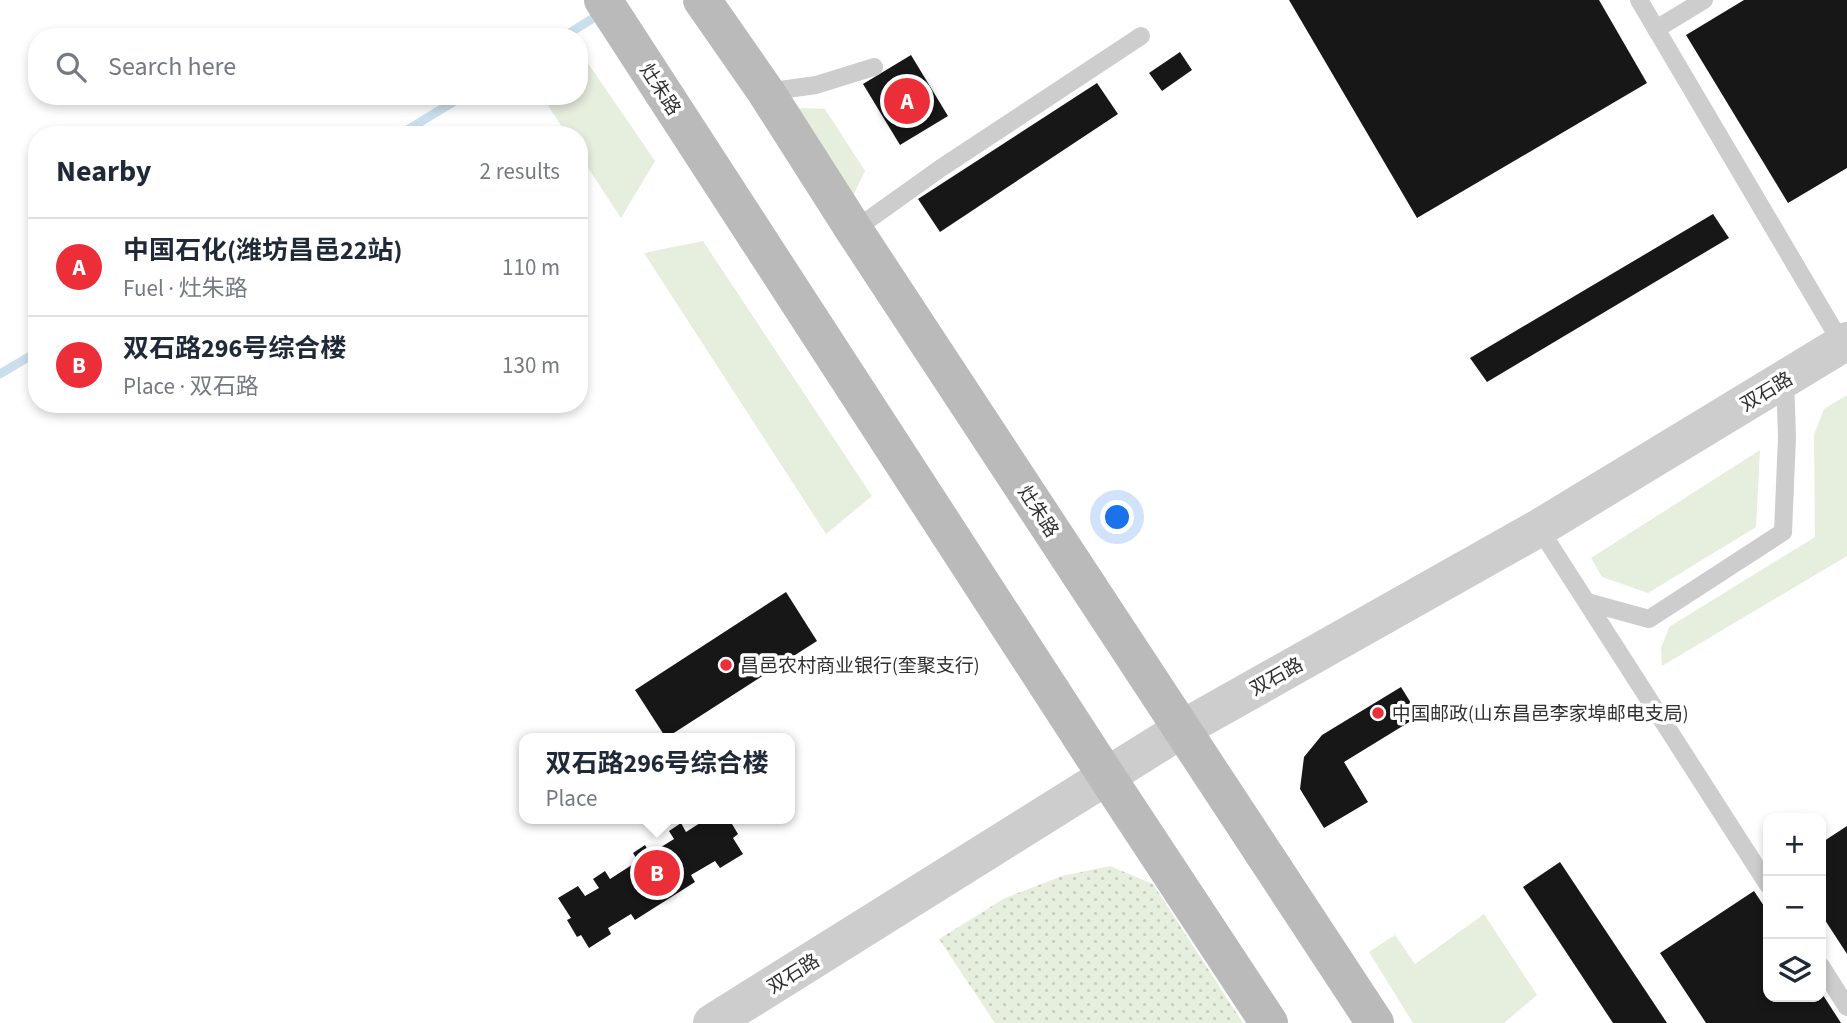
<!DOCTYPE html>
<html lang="en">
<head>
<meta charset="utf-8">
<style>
  :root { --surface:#fff; --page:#f6f6f7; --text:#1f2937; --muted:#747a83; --line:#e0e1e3; --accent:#ec2e38 }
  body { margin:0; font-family:"Source Sans 3","Noto Sans SC",sans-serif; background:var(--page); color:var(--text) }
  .controls { position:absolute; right:21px; bottom:21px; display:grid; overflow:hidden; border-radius:14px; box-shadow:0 4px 10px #0003 }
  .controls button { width:63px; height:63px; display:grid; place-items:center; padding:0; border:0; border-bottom:2px solid var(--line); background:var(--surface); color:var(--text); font:35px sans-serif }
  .you { position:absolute; left:1118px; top:518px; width:24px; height:24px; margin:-18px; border:5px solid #fff; border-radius:50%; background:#1a73e8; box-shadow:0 0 0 10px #1a73e833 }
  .badge { display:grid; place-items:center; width:46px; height:46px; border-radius:50%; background:var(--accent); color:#fff; font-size:23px; font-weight:700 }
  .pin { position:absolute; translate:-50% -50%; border:4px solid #fff; box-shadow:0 2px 7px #0006 }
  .popup { position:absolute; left:519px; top:733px; width:276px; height:91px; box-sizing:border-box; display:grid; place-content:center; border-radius:14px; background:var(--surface); filter:drop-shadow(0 2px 5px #0005); font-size:23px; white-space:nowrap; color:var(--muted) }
  .popup b { font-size:26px; color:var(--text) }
  .popup::after { content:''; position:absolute; left:50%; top:100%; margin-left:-14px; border:14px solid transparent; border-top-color:var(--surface) }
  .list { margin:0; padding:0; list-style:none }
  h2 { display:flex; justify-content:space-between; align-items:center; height:91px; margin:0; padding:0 28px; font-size:30px }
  h2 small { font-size:23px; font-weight:400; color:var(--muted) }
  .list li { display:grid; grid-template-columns:46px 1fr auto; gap:21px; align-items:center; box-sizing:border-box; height:98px; padding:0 28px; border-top:2px solid var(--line) }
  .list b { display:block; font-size:26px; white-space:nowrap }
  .list p { margin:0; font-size:23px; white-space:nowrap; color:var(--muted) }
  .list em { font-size:23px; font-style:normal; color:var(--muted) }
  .icon { flex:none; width:38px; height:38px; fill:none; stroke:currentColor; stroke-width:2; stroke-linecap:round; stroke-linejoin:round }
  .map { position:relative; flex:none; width:1847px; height:1023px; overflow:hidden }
  .search { position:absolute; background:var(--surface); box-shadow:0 4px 10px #0003; left:28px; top:28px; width:560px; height:77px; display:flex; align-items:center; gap:18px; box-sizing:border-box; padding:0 24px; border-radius:28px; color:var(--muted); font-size:26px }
  .panel { position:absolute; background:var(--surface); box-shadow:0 4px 10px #0003; left:28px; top:126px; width:560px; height:287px; border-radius:28px }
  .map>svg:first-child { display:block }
  .park { fill:url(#park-dots) }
  .garden { fill:#e6eede }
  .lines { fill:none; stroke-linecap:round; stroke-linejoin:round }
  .stream { stroke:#cadfee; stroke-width:9 }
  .building { fill:#171717 }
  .service { stroke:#cdcdcd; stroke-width:18 }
  .tertiary { stroke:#cdcdcd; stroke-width:38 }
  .secondary { stroke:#bababa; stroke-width:38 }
  .poi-dot { fill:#ec2e38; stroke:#fff; stroke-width:2.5 }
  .labels { text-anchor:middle; stroke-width:7; stroke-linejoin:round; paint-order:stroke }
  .street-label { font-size:19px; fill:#303030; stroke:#fff }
  .poi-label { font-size:19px; fill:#303030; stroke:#fff; text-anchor:start }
</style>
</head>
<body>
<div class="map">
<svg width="1847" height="1023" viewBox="0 0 1847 1023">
  <defs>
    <pattern id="park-dots" width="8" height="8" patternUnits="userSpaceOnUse" patternTransform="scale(1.75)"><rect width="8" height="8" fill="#e6eede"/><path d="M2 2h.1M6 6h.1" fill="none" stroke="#c6ccbf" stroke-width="1.8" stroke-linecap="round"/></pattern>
  </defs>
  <rect width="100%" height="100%" fill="#fff"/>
  <!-- park -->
  <polygon class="park" points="1110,866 1153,884 1243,1023 995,1023 939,939 1005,898 1062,876"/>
  <!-- garden -->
  <g class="garden">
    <polygon points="585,59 655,161 621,218 579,154 579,135 567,135 542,96 579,96 579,63"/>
    <polygon points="796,108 825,109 865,171 853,196"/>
    <polygon points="703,241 872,496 826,534 644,253"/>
    <polygon points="1847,395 1847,556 1662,666 1661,648 1669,627 1815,537 1814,435 1824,409"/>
    <polygon points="1760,450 1756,527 1648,593 1602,577 1591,558"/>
    <polygon points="1484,914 1537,995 1504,1023 1413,1023 1369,952 1395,935 1415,964"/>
  </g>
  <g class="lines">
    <!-- stream -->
    <g class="stream">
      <polyline points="563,37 600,14"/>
      <polyline points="399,135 463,96"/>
      <polyline points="0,374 37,352"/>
    </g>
  </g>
  <!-- building -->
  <g class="building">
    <polygon points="1289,0 1599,0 1647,83 1417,218"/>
    <polygon points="1744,0 1847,0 1847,168 1788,203 1686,35"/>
    <polygon points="1180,52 1192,70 1162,91 1149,73"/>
    <polygon points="911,55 948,116 900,145 863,84"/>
    <polygon points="1097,83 1118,114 940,232 918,199"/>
    <polygon points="1713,214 1729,238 1487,382 1470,358"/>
    <polygon points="786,592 817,641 666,738 635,690"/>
    <polygon points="1401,687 1419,716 1344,762 1368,802 1324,828 1300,789 1304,757 1322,735"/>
    <polygon points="698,819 723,819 725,822 729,819 738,834 733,838 743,854 720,868 715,861 691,875 695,882 635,920 631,914 608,928 611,934 589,948 581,935 577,937 567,920 571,918 558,898 578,886 585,896 599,888 593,879 605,871 610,879 638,861 633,853 645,845 650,854 674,839 669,831 681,823 686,832 700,823"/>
    <polygon points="1847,826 1847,954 1821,914 1821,843"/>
    <polygon points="1560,862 1667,1023 1613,1023 1523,887"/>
    <polygon points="1754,891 1768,912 1768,997 1821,997 1821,992 1841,1023 1706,1023 1660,953"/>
  </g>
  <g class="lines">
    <!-- service -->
    <g class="service">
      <polyline points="1639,0 1842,344"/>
      <polyline points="1656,29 1704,0"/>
      <polyline points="766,92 816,85 874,67"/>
      <polyline points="854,230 941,168 1141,36"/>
      <polyline points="1539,528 1768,885"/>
      <polyline points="1587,602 1649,619 1783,532 1787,437 1785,379"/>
      <polyline points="1821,966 1847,1007"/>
    </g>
    <!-- tertiary -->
    <polyline class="tertiary" points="712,1023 1182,729 1539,528 1847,341"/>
    <!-- secondary -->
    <g class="secondary">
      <polyline points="603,0 1107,777 1269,1023"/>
      <polyline points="702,0 766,92 854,230 1375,1023"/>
    </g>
  </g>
  <!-- markers -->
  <g class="poi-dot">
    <circle cx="726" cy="665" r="7"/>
    <circle cx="1378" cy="713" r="7"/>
  </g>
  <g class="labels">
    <!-- street labels -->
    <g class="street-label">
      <text transform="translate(661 89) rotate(57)" y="7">灶朱路</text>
      <text transform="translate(1766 391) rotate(-31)" y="7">双石路</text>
      <text transform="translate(1039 511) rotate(57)" y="7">灶朱路</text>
      <text transform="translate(1276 676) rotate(-29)" y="7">双石路</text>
      <text transform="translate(793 973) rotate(-32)" y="7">双石路</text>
    </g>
    <!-- poi labels -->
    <g class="poi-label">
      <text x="740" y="672">昌邑农村商业银行(奎聚支行)</text>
      <text x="1392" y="720">中国邮政(山东昌邑李家埠邮电支局)</text>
    </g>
  </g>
</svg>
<div class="controls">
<button>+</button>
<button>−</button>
<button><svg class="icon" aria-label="layers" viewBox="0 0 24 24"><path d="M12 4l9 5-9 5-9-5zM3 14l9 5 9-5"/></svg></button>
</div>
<div class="you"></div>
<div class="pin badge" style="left:907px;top:101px">A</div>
<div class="pin badge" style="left:657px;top:873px">B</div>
<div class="popup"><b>双石路296号综合楼</b>Place</div>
<div class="search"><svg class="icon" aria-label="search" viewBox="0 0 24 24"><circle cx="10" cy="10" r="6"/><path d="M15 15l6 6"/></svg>Search here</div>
<section class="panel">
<h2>Nearby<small>2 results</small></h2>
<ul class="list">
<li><span class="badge">A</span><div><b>中国石化(潍坊昌邑22站)</b><p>Fuel · 灶朱路</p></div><em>110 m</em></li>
<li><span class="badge">B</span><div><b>双石路296号综合楼</b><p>Place · 双石路</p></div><em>130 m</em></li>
</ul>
</section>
</div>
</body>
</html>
